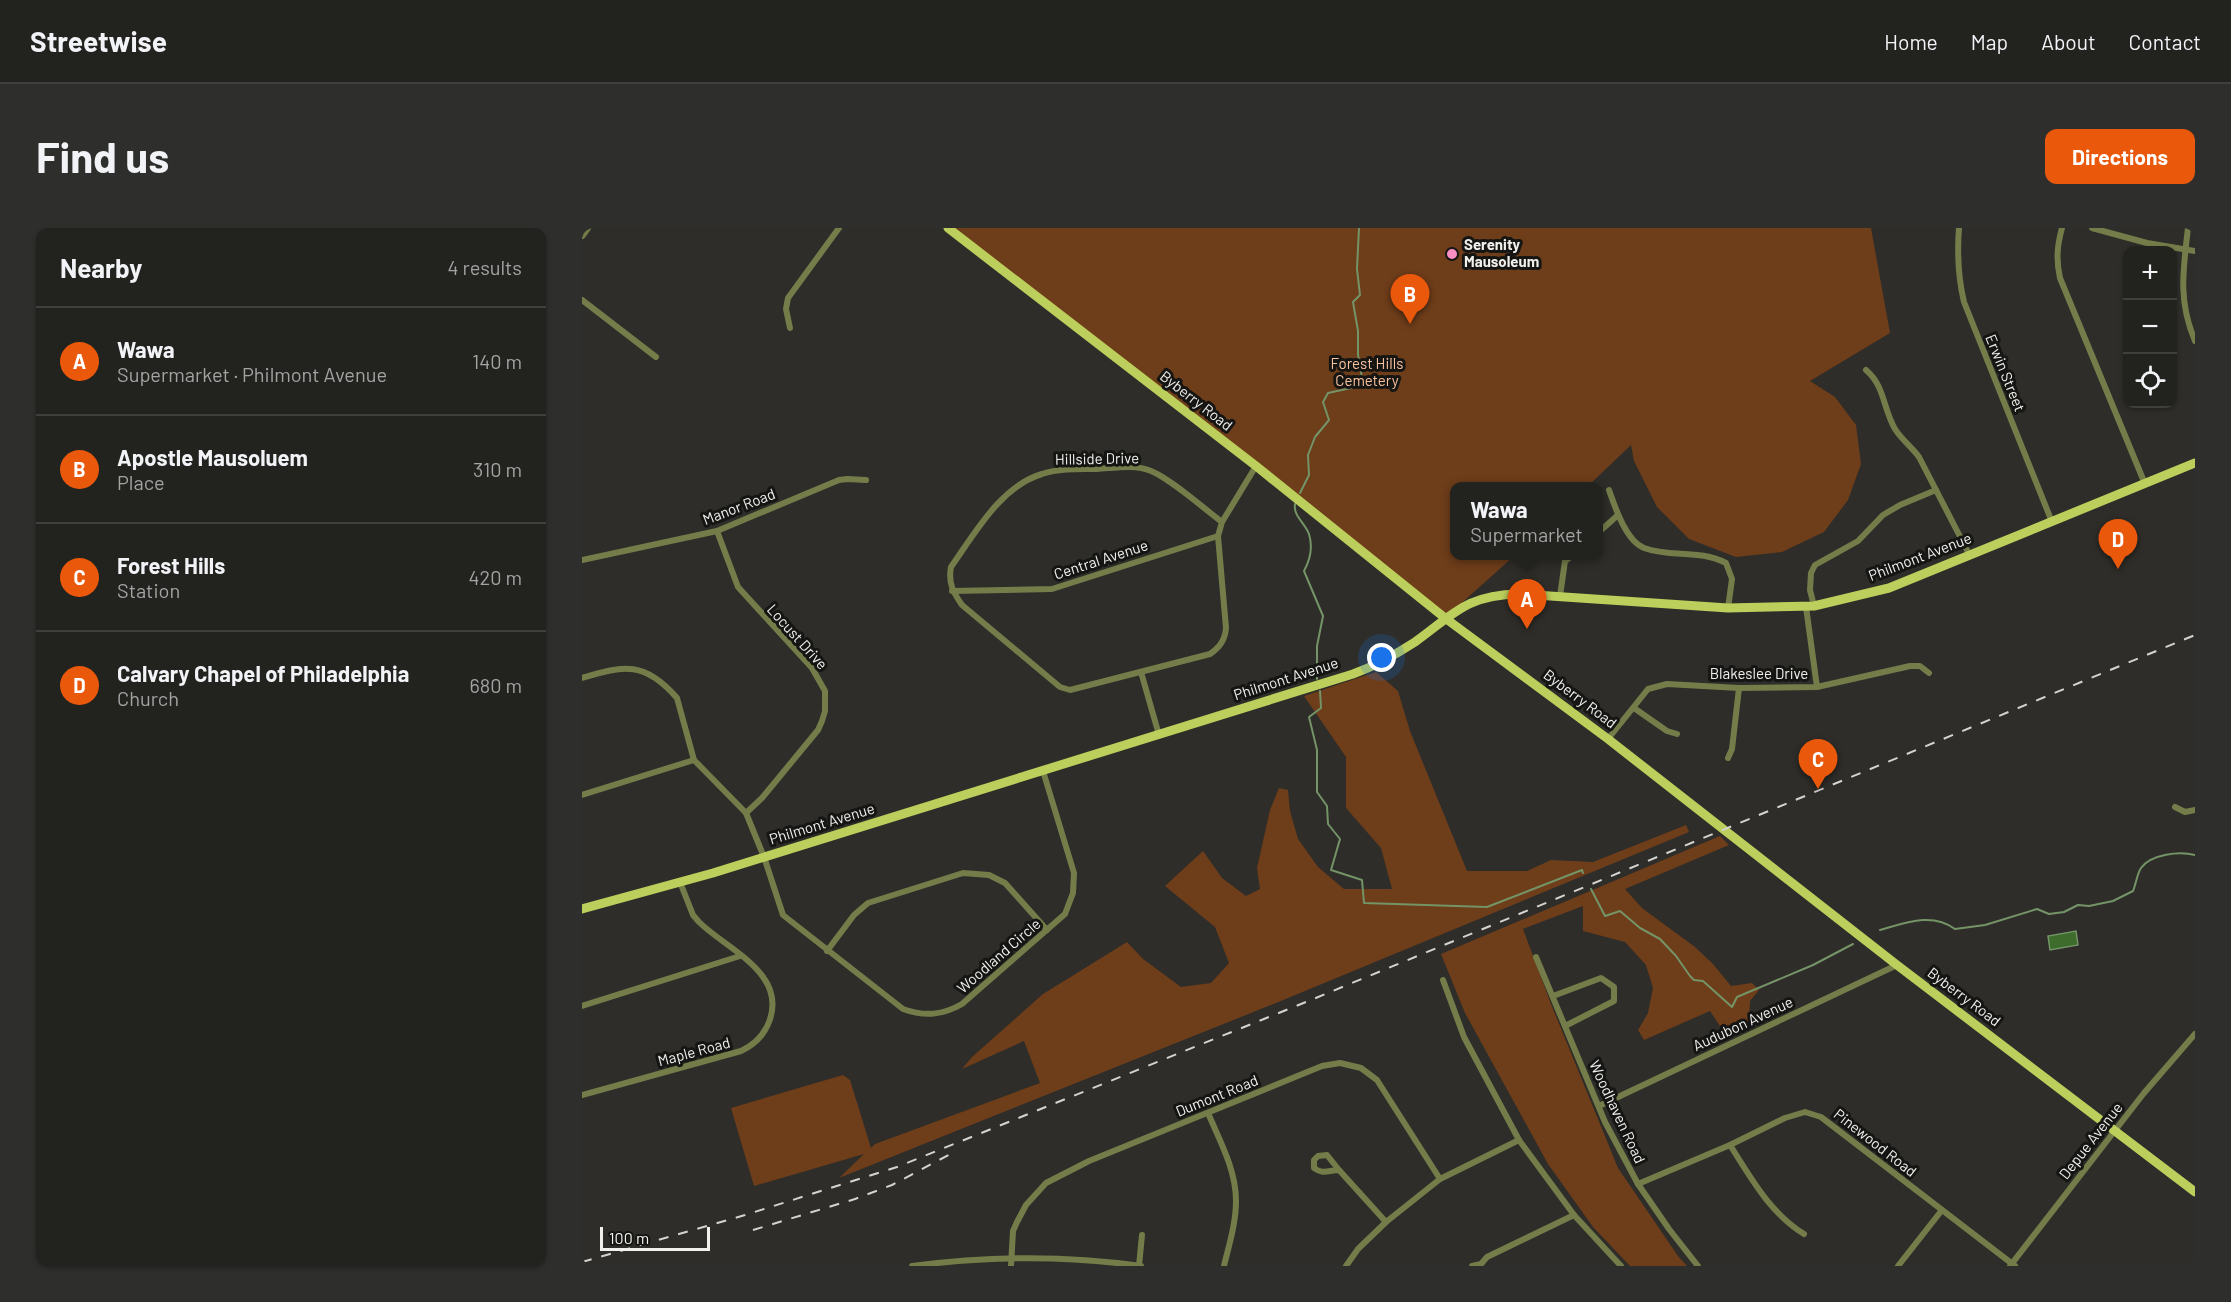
<!DOCTYPE html>
<html lang="en">
<head>
<meta charset="utf-8">
<style>
  :root { --surface:#22221f; --page:#2e2f2c; --text:#f1f3f6; --muted:#a2a4a4; --line:#3f3f3d; --accent:#ea580c }
  body { margin:0; font-family:Barlow,sans-serif; background:var(--page); color:var(--text) }
  .controls { position:absolute; right:18px; top:18px; display:grid; overflow:hidden; border-radius:12px; box-shadow:0 2px 4px #0004 }
  .controls button { width:54px; height:54px; display:grid; place-items:center; padding:0; border:0; border-bottom:2px solid var(--line); background:var(--surface); color:var(--text); font:30px sans-serif }
  .scale { position:absolute; left:18px; bottom:15px; width:110px; box-sizing:border-box; padding-left:6px; border:3px solid #f1f0ed; border-top:0; font-size:16px; line-height:21px; white-space:nowrap; color:#f1f0ed; -webkit-text-stroke:4px #151513; paint-order:stroke }
  .you { position:absolute; left:800px; top:430px; width:21px; height:21px; margin:-15px; border:4px solid #fff; border-radius:50%; background:#1a73e8; box-shadow:0 0 0 9px #1a73e833 }
  .badge { display:grid; place-items:center; width:39px; height:39px; border-radius:50%; background:var(--accent); color:#fff; font-size:20px; font-weight:700 }
  .pin { position:absolute; translate:-50% -50px; filter:drop-shadow(0 2px 3px #0008) }
  .pin::after { content:''; position:absolute; top:32px; width:21px; height:18px; background:inherit; clip-path:polygon(0 0,100% 0,50% 100%) }
  .popup { position:absolute; left:868px; top:254px; width:153px; height:78px; box-sizing:border-box; display:grid; place-content:center; border-radius:12px; background:var(--surface); filter:drop-shadow(0 2px 4px #0005); font-size:20px; white-space:nowrap; color:var(--muted) }
  .popup b { font-size:22px; color:var(--text) }
  .popup::after { content:''; position:absolute; left:50%; top:100%; margin-left:-12px; border:12px solid transparent; border-top-color:var(--surface) }
  .list { margin:0; padding:0; list-style:none }
  h2 { display:flex; justify-content:space-between; align-items:center; height:78px; margin:0; padding:0 24px; font-size:26px }
  h2 small { font-size:20px; font-weight:400; color:var(--muted) }
  .list li { display:grid; grid-template-columns:39px 1fr auto; gap:18px; align-items:center; box-sizing:border-box; height:108px; padding:0 24px; border-top:2px solid var(--line) }
  .list b { display:block; font-size:22px; white-space:nowrap }
  .list p { margin:0; font-size:20px; white-space:nowrap; color:var(--muted) }
  .list em { font-size:20px; font-style:normal; color:var(--muted) }
  .icon { flex:none; width:33px; height:33px; fill:none; stroke:currentColor; stroke-width:2; stroke-linecap:round; stroke-linejoin:round }
  .map { position:relative; flex:none; width:1613px; height:1038px; overflow:hidden; border-radius:12px }
  header { display:flex; align-items:center; gap:36px; box-sizing:border-box; height:84px; padding:0 30px; background:var(--surface); border-bottom:2px solid var(--line) }
  header strong { font-size:28px }
  nav { display:flex; gap:33px; margin-inline-start:auto; font-size:21px }
  .intro { display:flex; align-items:center; justify-content:space-between; box-sizing:border-box; height:144px; padding:0 36px }
  h1 { margin:0; font-size:42px }
  .button { padding:15px 27px; border-radius:12px; background:var(--accent); color:#fff; font-size:21px; font-weight:700 }
  main { display:flex; gap:36px; padding:0 36px }
  aside { flex:1; background:var(--surface); border-radius:12px; box-shadow:0 2px 4px #0004 }
  .map>svg:first-child { display:block }
  .green { fill:#6e3d1a }
  .water { fill:#3e6c2d; stroke:#749467; stroke-width:1.5 }
  .lines { fill:none; stroke-linecap:round; stroke-linejoin:round }
  .stream { stroke:#749467; stroke-width:2 }
  .minor { stroke:#747d49; stroke-width:6 }
  .tertiary { stroke:#747d49; stroke-width:8 }
  .primary { stroke:#bcce5b; stroke-width:9 }
  .rail { stroke:#d4d3d0; stroke-width:2; stroke-dasharray:10 10; stroke-linecap:butt }
  .poi-dot { fill:#fb8fc4; stroke:#151513; stroke-width:2 }
  .labels { text-anchor:middle; stroke-width:6; stroke-linejoin:round; paint-order:stroke }
  .poi-label { font-size:15px; font-weight:bold; fill:#f1f0ed; stroke:#151513; text-anchor:start }
  .park-label { font-size:15px; fill:#fdc4a0; stroke:#151513 }
  .street-label { font-size:15px; fill:#f1f0ed; stroke:#151513 }
</style>
</head>
<body>
<header>
<strong>Streetwise</strong>
<nav><a>Home</a><a>Map</a><a>About</a><a>Contact</a></nav>
</header>
<div class="intro"><h1>Find us</h1><a class="button">Directions</a></div>
<main>
<aside>
<h2>Nearby<small>4 results</small></h2>
<ul class="list">
<li><span class="badge">A</span><div><b>Wawa</b><p>Supermarket · Philmont Avenue</p></div><em>140 m</em></li>
<li><span class="badge">B</span><div><b>Apostle Mausoluem</b><p>Place</p></div><em>310 m</em></li>
<li><span class="badge">C</span><div><b>Forest Hills</b><p>Station</p></div><em>420 m</em></li>
<li><span class="badge">D</span><div><b>Calvary Chapel of Philadelphia</b><p>Church</p></div><em>680 m</em></li>
</ul>
</aside>
<div class="map">
<svg width="1613" height="1038" viewBox="0 0 1613 1038">
  <rect width="100%" height="100%" fill="#2e2d29"/>
  <!-- green -->
  <g class="green">
    <polygon points="367,0 1289,0 1308,105 1228,153 1253,169 1274,197 1279,236 1266,272 1242,304 1200,324 1154,329 1107,311 1075,279 1052,233 1049,217 1006,258 873,258 873,328 932,328 863,390"/>
    <polygon points="794,444 816,463 828,503 885,643 945,643 969,632 1011,634 1104,597 1107,604 694,775 257,950 282,926 172,958 149,880 261,847 268,852 289,920 293,916 458,855 442,813 380,841 390,829 461,766 545,714 561,731 599,759 629,755 647,735 633,699 583,658 621,623 640,650 664,668 678,661 675,640 688,582 697,560 706,562 708,583 716,611 736,639 762,661 810,661 799,620 764,580 764,529 722,468"/>
    <polygon points="1138,608 1147,617 1043,661 1060,680 1113,719 1131,736 1149,758 1170,755 1177,762 1168,773 1167,795 1144,807 1128,783 1062,812 1056,802 1066,785 1071,760 1064,737 1043,714 1001,703 1001,678 941,701 969,776 1036,940 1096,1028 1105,1038 1048,1038 1011,999 966,936 883,785 859,726"/>
  </g>
  <!-- water -->
  <polygon class="water" points="1494,703 1496,717 1468,722 1466,708"/>
  <g class="lines">
    <!-- stream -->
    <g class="stream">
      <polyline points="718,265 727,247 726,227 733,209 747,192 741,174 746,165 769,160 781,155 776,127 776,103 771,74 778,67 775,41 777,0"/>
      <path d="M 713,276 C 711,288 723,295 727,306 C 731,319 728,332 722,343 L 741,388 L 735,418 L 735,451"/>
      <polyline points="738,463 739,480 727,489 735,522 735,564 745,578 746,596 758,611 749,642 780,652 782,675 905,679 1000,642 1001,645"/>
      <polyline points="1009,661 1023,688 1038,683 1058,700 1078,711 1094,728 1108,748 1112,752 1121,753 1150,779 1155,769 1231,737 1271,716"/>
      <path d="M 1298,702 C 1323,695 1350,684 1373,701 L 1403,697 L 1455,681 L 1467,686 L 1482,684 L 1496,677 L 1507,678 L 1531,673 L 1551,663 C 1554,656 1555,646 1559,640 C 1569,626 1598,623 1613,627"/>
    </g>
    <!-- minor -->
    <g class="minor">
      <path d="M 1377,0 C 1375,26 1376,49 1382,74 L 1470,294"/>
      <path d="M 1480,0 C 1475,18 1474,32 1478,50 L 1563,256"/>
      <polyline points="1510,0 1565,15 1613,23"/>
      <path d="M 1606,0 C 1601,43 1596,73 1613,113"/>
      <polyline points="0,72 74,129"/>
      <polyline points="208,100 204,81 206,70 257,0"/>
      <path d="M 1284,142 C 1303,158 1301,181 1313,201 C 1319,211 1330,219 1337,229 L 1387,326"/>
      <path d="M 1027,262 C 1033,279 1044,313 1062,320 C 1089,330 1117,321 1144,335 L 1150,351 L 1146,380"/>
      <path d="M 640,294 C 621,280 589,251 569,243 C 552,236 533,240 515,241 C 497,241 478,240 460,246 C 419,258 393,305 369,339 C 366,355 371,364 380,377 L 478,459 L 488,462 L 628,426 C 638,419 643,412 644,400 L 636,308 L 640,294 L 674,238"/>
      <polyline points="135,303 156,359 230,440 243,463 243,483 240,493 236,502 180,570 164,585"/>
      <polyline points="1017,304 1036,287"/>
      <polyline points="0,332 135,303 257,252 265,251 284,252"/>
      <polyline points="370,363 470,361 636,308"/>
      <polyline points="978,368 983,333 990,328"/>
      <polyline points="1232,378 1228,362 1229,345 1233,337 1276,313 1301,287 1318,277 1354,262"/>
      <polyline points="1224,379 1235,459"/>
      <polyline points="559,444 577,507"/>
      <path d="M 0,450 C 42,437 63,433 95,470 L 112,532 L 164,585 L 182,629 L 201,687 L 321,781 C 343,789 361,787 380,776 L 483,686 L 491,665 L 492,645 L 461,543"/>
      <polyline points="1052,480 1085,503 1095,506"/>
      <polyline points="1026,511 1066,461 1085,456 1157,460 1235,459 1328,438 1338,438 1347,445"/>
      <polyline points="1146,530 1150,521 1157,460"/>
      <polyline points="0,567 112,532"/>
      <polyline points="1593,579 1603,584 1613,582"/>
      <polyline points="245,723 272,687 286,675 381,645 407,647 423,655 465,702"/>
      <polyline points="954,729 1023,894 1056,956 1087,1001 1116,1038"/>
      <polyline points="861,752 882,809 937,912 992,987 1039,1038"/>
      <polyline points="971,768 1019,750 1032,759 1032,773 983,798"/>
      <polyline points="0,778 158,728"/>
      <path d="M 0,867 L 159,823 C 172,817 182,807 187,794 C 206,745 144,721 117,694 L 111,687 L 98,654"/>
      <polyline points="1017,878 1315,737"/>
      <path d="M 626,885 C 638,913 654,942 654,973 C 654,995 647,1017 642,1038"/>
      <path d="M 1148,917 C 1169,950 1188,985 1222,1006"/>
      <path d="M 757,942 L 745,927 L 736,928 L 732,932 L 732,940 C 741,947 747,942 757,942 L 804,994"/>
      <polyline points="1056,956 1148,917 1203,890 1223,884 1239,889 1433,1038"/>
      <path d="M 330,1038 C 407,1028 482,1027 559,1038"/>
      <polyline points="429,1038 431,1003 435,994 444,977 464,955 507,933 740,838 758,835 779,840 795,852 858,951"/>
      <polyline points="557,1038 560,1007"/>
      <polyline points="764,1038 776,1021 804,994 858,951 937,912"/>
      <polyline points="890,1038 899,1036 905,1029 992,987"/>
      <polyline points="1316,1038 1360,982"/>
      <polyline points="1428,1038 1562,865 1613,806"/>
    </g>
    <!-- tertiary -->
    <polyline class="tertiary" points="0,7 5,0"/>
    <!-- primary -->
    <g class="primary">
      <polyline points="366,0 674,238 863,390 1026,511 1315,737 1613,964"/>
      <path d="M 0,681 L 131,645 L 771,446 C 793,438 813,427 833,414 C 872,386 884,367 937,366 L 1146,380 L 1232,378 L 1307,360 L 1613,235"/>
    </g>
    <!-- rail -->
    <g class="rail">
      <polyline points="171,1002 273,971 310,957 374,923"/>
      <polyline points="0,1034 163,987 315,939 724,774 1613,407"/>
    </g>
  </g>
  <!-- markers -->
  <circle class="poi-dot" cx="870" cy="26" r="6"/>
  <g class="labels">
    <!-- poi labels -->
    <g class="poi-label">
      <text x="882" y="22">Serenity<tspan x="882" dy="17">Mausoleum</tspan></text>
    </g>
    <!-- park labels -->
    <g class="park-label">
      <text x="785" y="141">Forest Hills<tspan x="785" dy="17">Cemetery</tspan></text>
    </g>
    <!-- street labels -->
    <g class="street-label">
      <text transform="translate(1423 145) rotate(68)" y="5">Erwin Street</text>
      <text transform="translate(614 173) rotate(38)" y="5">Byberry Road</text>
      <text transform="translate(515 231) rotate(-1)" y="5">Hillside Drive</text>
      <text transform="translate(157 279) rotate(-21)" y="5">Manor Road</text>
      <text transform="translate(1338 329) rotate(-21)" y="5">Philmont Avenue</text>
      <text transform="translate(519 332) rotate(-18)" y="5">Central Avenue</text>
      <text transform="translate(215 409) rotate(48)" y="5">Locust Drive</text>
      <text x="1177" y="451">Blakeslee Drive</text>
      <text transform="translate(704 451) rotate(-18)" y="5">Philmont Avenue</text>
      <text transform="translate(998 471) rotate(37)" y="5">Byberry Road</text>
      <text transform="translate(240 596) rotate(-17)" y="5">Philmont Avenue</text>
      <text transform="translate(417 728) rotate(-41)" y="5">Woodland Circle</text>
      <text transform="translate(1382 769) rotate(37)" y="5">Byberry Road</text>
      <text transform="translate(1161 796) rotate(-25)" y="5">Audubon Avenue</text>
      <text transform="translate(112 824) rotate(-15)" y="5">Maple Road</text>
      <text transform="translate(635 868) rotate(-22)" y="5">Dumont Road</text>
      <text transform="translate(1035 884) rotate(65)" y="5">Woodhaven Road</text>
      <text transform="translate(1509 913) rotate(-52)" y="5">Depue Avenue</text>
      <text transform="translate(1293 915) rotate(38)" y="5">Pinewood Road</text>
    </g>
  </g>
</svg>
<div class="controls">
<button>+</button>
<button>−</button>
<button><svg class="icon" aria-label="locate" viewBox="0 0 24 24"><circle cx="12" cy="12" r="6"/><path d="M12 2v4M12 18v4M2 12h4M18 12h4"/></svg></button>
</div>
<div class="scale">100 m</div>
<div class="you"></div>
<div class="pin badge" style="left:945px;top:401px">A</div>
<div class="popup"><b>Wawa</b>Supermarket</div>
<div class="pin badge" style="left:828px;top:96px">B</div>
<div class="pin badge" style="left:1236px;top:561px">C</div>
<div class="pin badge" style="left:1536px;top:341px">D</div>
</div>
</main>
</body>
</html>
